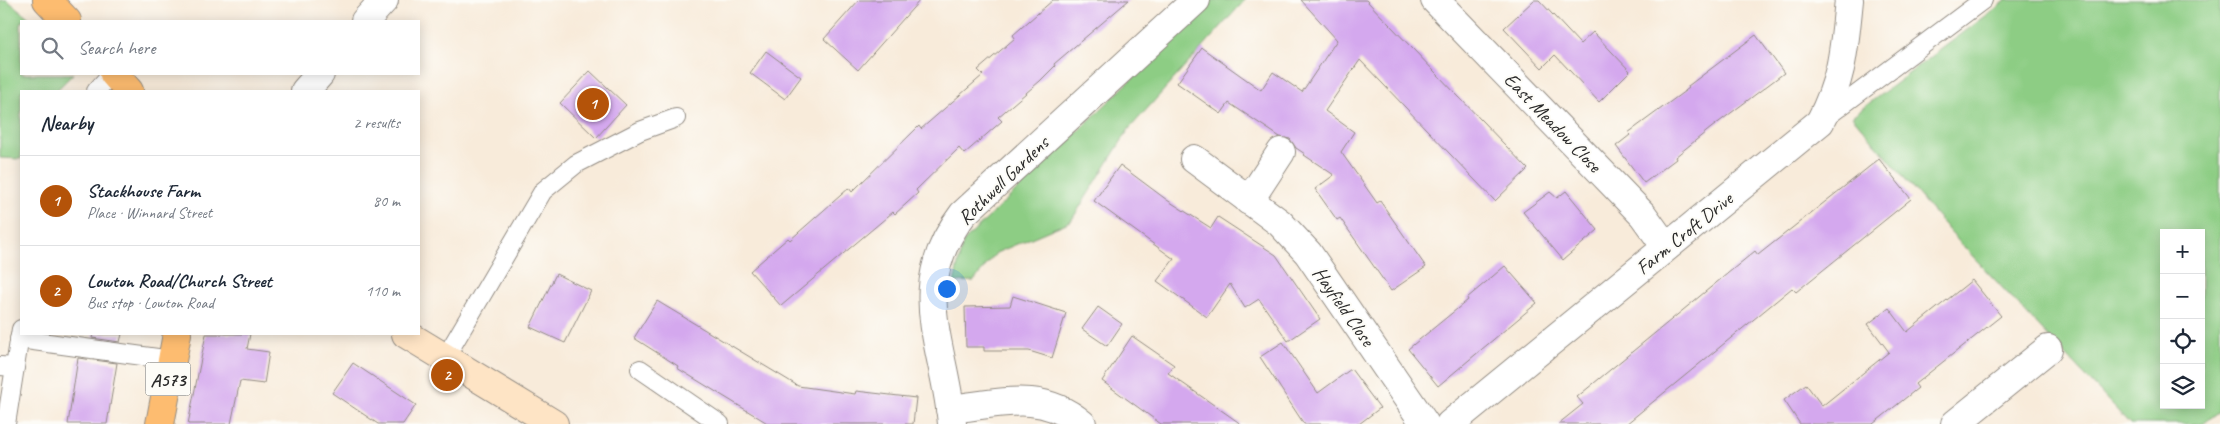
<!DOCTYPE html>
<html lang="en">
<head>
<meta charset="utf-8">
<style>
  :root { --surface:#fff; --page:#f6f6f7; --text:#1f2937; --muted:#747a83; --line:#e0e1e3; --accent:#b45309 }
  body { margin:0; font-family:Caveat,sans-serif; background:var(--page); color:var(--text) }
  .controls { position:absolute; right:15px; bottom:15px; display:grid; overflow:hidden; border-radius:0px; box-shadow:0 2px 12px #0003 }
  .controls button { width:45px; height:45px; display:grid; place-items:center; padding:0; border:0; border-bottom:1px solid var(--line); background:var(--surface); color:var(--text); font:25px sans-serif }
  .you { position:absolute; left:946px; top:288px; width:18px; height:18px; margin:-12px; border:4px solid #fff; border-radius:50%; background:#1a73e8; box-shadow:0 0 0 8px #1a73e833 }
  .badge { display:grid; place-items:center; width:32px; height:32px; border-radius:50%; background:var(--accent); color:#fff; font-size:16px; font-weight:700 }
  .pin { position:absolute; translate:-50% -50%; border:2px solid #fff; box-shadow:0 1px 5px #0006 }
  .list { margin:0; padding:0; list-style:none }
  h2 { display:flex; justify-content:space-between; align-items:center; height:65px; margin:0; padding:0 20px; font-size:21px }
  h2 small { font-size:16px; font-weight:400; color:var(--muted) }
  .list li { display:grid; grid-template-columns:32px 1fr auto; gap:15px; align-items:center; box-sizing:border-box; height:90px; padding:0 20px; border-top:1px solid var(--line) }
  .list b { display:block; font-size:19px; white-space:nowrap }
  .list p { margin:0; font-size:16px; white-space:nowrap; color:var(--muted) }
  .list em { font-size:16px; font-style:normal; color:var(--muted) }
  .icon { flex:none; width:28px; height:28px; fill:none; stroke:currentColor; stroke-width:2; stroke-linecap:round; stroke-linejoin:round }
  .map { position:relative; flex:none; width:2220px; height:424px; overflow:hidden }
  .search { position:absolute; background:var(--surface); box-shadow:0 2px 12px #0003; left:20px; top:20px; width:400px; height:55px; display:flex; align-items:center; gap:12px; box-sizing:border-box; padding:0 18px; border-radius:0px; color:var(--muted); font-size:19px }
  .panel { position:absolute; background:var(--surface); box-shadow:0 2px 12px #0003; left:20px; top:90px; width:400px; height:245px; border-radius:0px }
  .map>svg:first-child { display:block }
  .green { fill:#8dcd84; stroke:#5c7c58; fill-rule:evenodd }
  .building { fill:#d4a8ee }
  .lines { fill:none; stroke-linecap:round; stroke-linejoin:round }
  .lane-casing { stroke:#928b82; stroke-width:20 }
  .street-casing { stroke:#928b82; stroke-width:30 }
  .secondary-casing { stroke:#928b82; stroke-width:30 }
  .primary-casing { stroke:#928b82; stroke-width:30 }
  .lane { stroke:#fff; stroke-width:18 }
  .street { stroke:#fff; stroke-width:28 }
  .secondary { stroke:#fee4c5; stroke-width:28 }
  .primary { stroke:#fdbc6f; stroke-width:28 }
  .labels { text-anchor:middle; stroke-width:4; stroke-linejoin:round; paint-order:stroke }
  .shield { fill:#fdfcf7; stroke:#6a6a68; stroke-width:1 }
  .shield-label { font-size:19px; font-weight:bold; fill:#2b2b2b }
  .street-label { font-size:20px; fill:#2b2b2b; stroke:#fdfcf7 }
</style>
</head>
<body>
<div class="map">
<svg width="2220" height="424" viewBox="0 0 2220 424">
  <rect width="100%" height="100%" fill="#fdfcf7"/>
  <filter id="ink" filterUnits="userSpaceOnUse"><feTurbulence type="fractalNoise" baseFrequency=".02" numOctaves="2"/><feDisplacementMap in="SourceGraphic" scale="10" xChannelSelector="R" yChannelSelector="G"/><feConvolveMatrix kernelMatrix="1 2 1 2 8 2 1 2 1" color-interpolation-filters="sRGB"/></filter>
  <filter id="wash" filterUnits="userSpaceOnUse"><feTurbulence type="fractalNoise" baseFrequency=".0096" numOctaves="4" result="noise"/><feDisplacementMap in="SourceGraphic" scale="20" xChannelSelector="R" yChannelSelector="G"/><feGaussianBlur stdDeviation="1.12" result="paint"/><feColorMatrix in="noise" values="0 0 0 0 0 0 0 0 0 0 0 0 0 0 0 0 0 1.4 0 .05"/><feComposite in="paint" operator="in"/></filter>
  <g filter="url(#wash)">
    <rect width="100%" height="100%" fill="#f8ebda"/>
    <!-- green -->
    <g class="green">
      <polygon points="0,0 7,0 33,21 21,21 21,74 73,74 56,91 21,91 21,159 0,158"/>
      <polygon points="1210,0 1245,0 1129,129 1071,221 996,253 974,281 954,282 963,242 1160,52"/>
      <path d="M 2007,0 L 2220,0 L 2220,411 L 2203,424 L 2130,424 L 1950,232 L 1852,116 ZM 2164,233 L 2201,233 L 2201,405 L 2164,405 Z"/>
    </g>
    <g id="blocks">
      <!-- building -->
      <g class="building">
        <polygon points="859,0 920,0 858,70 824,39"/>
        <polygon points="1053,0 1129,0 1054,64 1055,66 1040,81 998,117 1002,121 964,154 959,148 916,190 918,193 895,214 893,212 781,306 750,271 788,238 790,240 849,188 852,192 919,126 921,129 983,75 978,70 1015,38 1013,35"/>
        <polygon points="1301,0 1366,0 1528,169 1495,201 1360,60 1325,111 1354,132 1341,152 1377,203 1380,201 1426,267 1391,291 1340,218 1337,220 1315,189 1334,175 1304,155 1305,154 1296,148 1290,139 1280,137 1229,103 1221,114 1177,83 1202,48 1261,90 1273,72 1302,92 1337,40"/>
        <polygon points="1534,0 1539,0 1580,44 1593,32 1630,71 1599,102 1555,55 1542,68 1504,28"/>
        <polygon points="1756,35 1784,73 1711,128 1675,157 1676,159 1644,183 1616,146 1630,135 1628,133 1689,88 1688,86"/>
        <polygon points="766,51 801,77 785,99 750,73"/>
        <polygon points="590,71 626,105 596,138 560,103"/>
        <polygon points="1879,159 1911,199 1796,292 1792,288 1626,424 1558,424 1583,404 1577,397 1755,251 1758,255"/>
        <polygon points="1120,165 1167,200 1211,228 1218,217 1276,255 1320,319 1288,341 1259,299 1245,308 1230,284 1207,317 1157,281 1174,259 1094,201"/>
        <polygon points="1566,191 1598,230 1563,260 1523,212 1550,192 1557,198"/>
        <polygon points="1505,266 1537,303 1438,386 1408,349 1468,300 1467,298"/>
        <polygon points="556,274 591,291 565,343 530,327"/>
        <polygon points="1972,280 2001,316 1915,384 1918,388 1873,424 1800,424 1784,400 1806,384 1822,406 1889,352 1868,324 1889,308 1907,332"/>
        <polygon points="1013,296 1066,313 1052,358 1029,351 984,351 984,347 966,347 965,307 1010,306"/>
        <polygon points="657,301 798,386 855,394 856,391 916,398 913,424 769,424 677,368 678,366 634,338"/>
        <polygon points="1098,307 1122,324 1107,346 1082,329"/>
        <polygon points="93,334 122,334 120,342 92,338"/>
        <polygon points="206,334 250,334 247,349 269,352 264,384 240,381 231,424 188,424"/>
        <polygon points="1132,336 1174,365 1168,373 1241,424 1161,424 1102,381"/>
        <polygon points="1283,342 1318,393 1351,369 1380,408 1359,424 1304,424 1260,357"/>
        <polygon points="78,358 117,363 107,424 68,424"/>
        <polygon points="353,363 416,405 403,424 378,424 332,393"/>
      </g>
    </g>
  </g>
  <g filter="url(#ink)">
    <use href="#blocks" fill-opacity="0" stroke="#928b82" stroke-width="1"/>
    <g class="lines">
      <defs>
        <g id="lane">
          <polyline points="96,91 111,74"/>
          <polyline points="1825,118 1983,0"/>
          <polyline points="19,339 172,360"/>
          <polyline points="445,358 543,191 576,164 640,131 676,118"/>
          <polyline points="0,366 15,367 21,329"/>
          <polyline points="640,369 720,424"/>
          <polyline points="6,424 15,367"/>
        </g>
        <g id="street">
          <polyline points="1435,0 1643,215 1666,247"/>
          <polyline points="365,21 384,0"/>
          <polyline points="305,91 320,74"/>
          <polyline points="1194,159 1280,223 1308,253 1425,424"/>
          <polyline points="1249,201 1281,152"/>
          <path d="M 950,409 C 999,404 1041,389 1082,424"/>
          <path d="M 952,424 C 945,344 906,288 963,214 L 1196,0"/>
          <path d="M 1450,424 L 1820,122 C 1843,78 1844,48 1849,0"/>
          <polyline points="1955,424 2048,349"/>
        </g>
        <polyline id="secondary" points="406,334 554,424"/>
        <g id="primary">
          <polyline points="47,0 67,21"/>
          <polyline points="114,74 129,91"/>
          <polyline points="160,424 177,334"/>
        </g>
      </defs>
      <!-- lane casing -->
      <use href="#lane" class="lane-casing"/>
      <!-- street casing -->
      <use href="#street" class="street-casing"/>
      <!-- secondary casing -->
      <use href="#secondary" class="secondary-casing"/>
      <!-- primary casing -->
      <use href="#primary" class="primary-casing"/>
      <!-- lane -->
      <use href="#lane" class="lane"/>
      <!-- street -->
      <use href="#street" class="street"/>
      <!-- secondary -->
      <use href="#secondary" class="secondary"/>
      <!-- primary -->
      <use href="#primary" class="primary"/>
    </g>
  </g>
  <g class="labels">
    <!-- shield labels -->
    <rect class="shield" x="145.5" y="362.5" width="45" height="33" rx="4"/>
    <g class="shield-label">
      <text x="168" y="386">A573</text>
    </g>
    <!-- street labels -->
    <g class="street-label">
      <text transform="translate(1553 122) rotate(46)" y="7">East Meadow Close</text>
      <text transform="translate(1003 180) rotate(-44)" y="7">Rothwell Gardens</text>
      <text transform="translate(1684 233) rotate(-39)" y="7">Farm Croft Drive</text>
      <text transform="translate(1344 306) rotate(55)" y="7">Hayfield Close</text>
    </g>
  </g>
</svg>
<div class="controls">
<button>+</button>
<button>−</button>
<button><svg class="icon" aria-label="locate" viewBox="0 0 24 24"><circle cx="12" cy="12" r="6"/><path d="M12 2v4M12 18v4M2 12h4M18 12h4"/></svg></button>
<button><svg class="icon" aria-label="layers" viewBox="0 0 24 24"><path d="M12 4l9 5-9 5-9-5zM3 14l9 5 9-5"/></svg></button>
</div>
<div class="you"></div>
<div class="pin badge" style="left:593px;top:104px">1</div>
<div class="pin badge" style="left:447px;top:375px">2</div>
<div class="search"><svg class="icon" aria-label="search" viewBox="0 0 24 24"><circle cx="10" cy="10" r="6"/><path d="M15 15l6 6"/></svg>Search here</div>
<section class="panel">
<h2>Nearby<small>2 results</small></h2>
<ul class="list">
<li><span class="badge">1</span><div><b>Stackhouse Farm</b><p>Place · Winnard Street</p></div><em>80 m</em></li>
<li><span class="badge">2</span><div><b>Lowton Road/Church Street</b><p>Bus stop · Lowton Road</p></div><em>110 m</em></li>
</ul>
</section>
</div>
</body>
</html>
